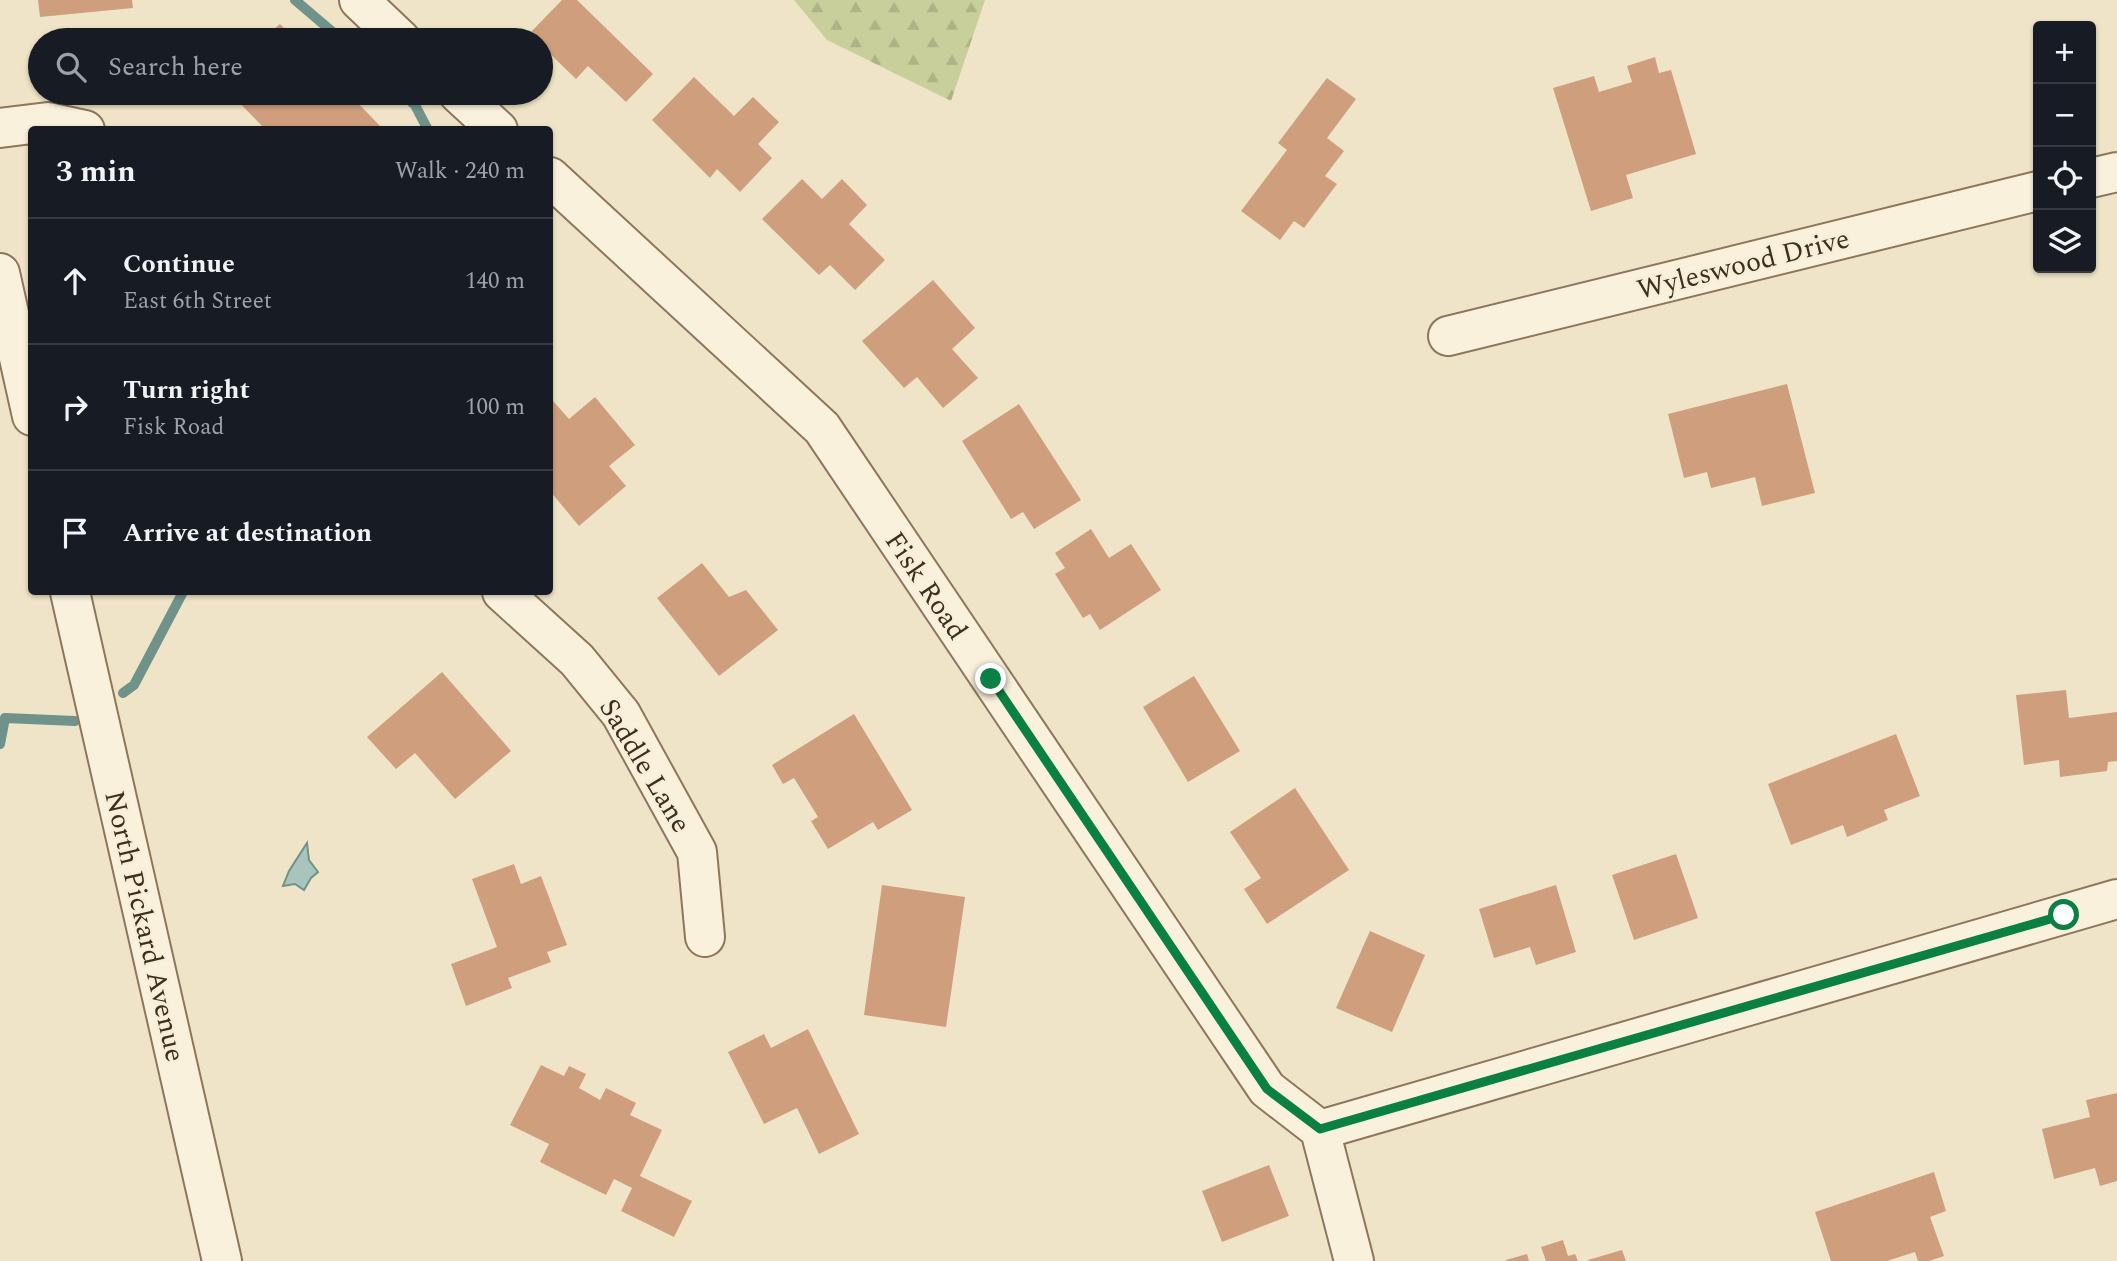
<!DOCTYPE html>
<html lang="en">
<head>
<meta charset="utf-8">
<style>
  :root { --surface:#171b24; --page:#242831; --text:#f1f3f6; --muted:#9ea1a6; --line:#363941 }
  body { margin:0; font-family:Spectral,serif; background:var(--page); color:var(--text) }
  .controls { position:absolute; right:21px; top:21px; display:grid; overflow:hidden; border-radius:7px; box-shadow:0 2px 5px #0004 }
  .controls button { width:63px; height:63px; display:grid; place-items:center; padding:0; border:0; border-bottom:2px solid var(--line); background:var(--surface); color:var(--text); font:35px sans-serif }
  .stop { position:absolute; width:21px; height:21px; margin:-16px; border:5px solid #0b8043; border-radius:50%; background:#fff }
  .stop.end { background:#0b8043; border-color:#fff; box-shadow:0 2px 7px #0008 }
  .list { margin:0; padding:0; list-style:none }
  h2 { display:flex; justify-content:space-between; align-items:center; height:91px; margin:0; padding:0 28px; font-size:30px }
  h2 small { font-size:23px; font-weight:400; color:var(--muted) }
  .list li { display:grid; grid-template-columns:46px 1fr auto; gap:21px; align-items:center; box-sizing:border-box; height:126px; padding:0 28px; border-top:2px solid var(--line) }
  .list b { display:block; font-size:26px; white-space:nowrap }
  .list p { margin:0; font-size:23px; white-space:nowrap; color:var(--muted) }
  .list em { font-size:23px; font-style:normal; color:var(--muted) }
  .icon { flex:none; width:38px; height:38px; fill:none; stroke:currentColor; stroke-width:2; stroke-linecap:round; stroke-linejoin:round }
  .map { position:relative; flex:none; width:2117px; height:1261px; overflow:hidden }
  .search { position:absolute; background:var(--surface); box-shadow:0 2px 5px #0004; left:28px; top:28px; width:525px; height:77px; display:flex; align-items:center; gap:18px; box-sizing:border-box; padding:0 24px; border-radius:38px; color:var(--muted); font-size:26px }
  .panel { position:absolute; background:var(--surface); box-shadow:0 2px 5px #0004; left:28px; top:126px; width:525px; height:469px; border-radius:7px }
  .map>svg:first-child { display:block }
  .forest { fill:url(#forest-firs) }
  .water { fill:#a9c4bc; stroke:#6f938a; stroke-width:2 }
  .lines { fill:none; stroke-linecap:round; stroke-linejoin:round }
  .stream { stroke:#6f938a; stroke-width:10 }
  .building { fill:#cf9f7d }
  .minor-casing { stroke:#8d765c; stroke-width:42 }
  .minor { stroke:#faf1dc; stroke-width:38 }
  .route { stroke:#0b8043; stroke-width:9 }
  .labels { text-anchor:middle; stroke-width:5; stroke-linejoin:round; paint-order:stroke }
  .street-label { font-size:28px; fill:#3d2e20; stroke:#f7eed8 }
</style>
</head>
<body>
<div class="map">
<svg width="2117" height="1261" viewBox="0 0 2117 1261">
  <defs>
    <pattern id="forest-firs" width="22" height="20" patternUnits="userSpaceOnUse" patternTransform="scale(1.75)"><rect width="22" height="20" fill="#c9cf9b"/><path d="M5 1l3.5 6h-7zM16 11l3.5 6h-7z" fill="#aeb285"/></pattern>
  </defs>
  <rect width="100%" height="100%" fill="#f0e4c8"/>
  <!-- forest -->
  <polygon class="forest" points="794,0 985,0 951,101 827,40"/>
  <!-- water -->
  <polygon class="water" points="307,843 309,860 318,872 311,878 304,890 295,884 283,886 289,871"/>
  <g class="lines">
    <!-- stream -->
    <g class="stream">
      <polyline points="295,0 342,40"/>
      <polyline points="401,93 415,105 428,130"/>
      <polyline points="123,693 134,685 183,592"/>
      <polyline points="0,744 5,718 75,721"/>
    </g>
  </g>
  <!-- building -->
  <g class="building">
    <polygon points="38,0 132,0 133,8 40,17"/>
    <polygon points="562,0 577,0 653,74 626,102 588,66 576,79 541,45 541,40 536,40 529,34"/>
    <polygon points="280,24 296,40 262,40"/>
    <polygon points="1655,57 1659,73 1671,70 1696,154 1626,175 1633,198 1591,211 1553,88 1594,76 1599,92 1632,82 1627,66"/>
    <polygon points="694,77 734,116 753,97 779,122 758,144 772,158 740,192 717,169 710,178 652,120"/>
    <polygon points="1327,78 1356,99 1327,138 1344,151 1325,176 1337,184 1304,228 1294,221 1280,240 1241,211 1287,150 1278,143"/>
    <polygon points="230,93 348,93 384,130 266,130"/>
    <polygon points="802,179 822,199 842,179 867,205 849,224 885,260 855,290 830,265 819,275 762,219"/>
    <polygon points="933,280 975,328 952,349 978,378 943,408 917,377 904,388 862,341"/>
    <polygon points="1787,384 1815,493 1762,506 1755,477 1711,488 1707,472 1684,478 1668,414"/>
    <polygon points="595,397 635,445 609,466 626,486 579,526 550,491 550,404 553,401 569,419"/>
    <polygon points="1019,404 1081,500 1034,529 1023,512 1011,519 962,441"/>
    <polygon points="1091,529 1109,558 1131,544 1161,590 1100,630 1090,614 1083,618 1055,574 1065,568 1055,553"/>
    <polygon points="702,563 729,597 746,590 778,630 719,676 657,598"/>
    <polygon points="442,672 511,751 455,799 415,753 396,769 367,737"/>
    <polygon points="1194,676 1240,751 1188,782 1143,707"/>
    <polygon points="2066,690 2069,718 2117,712 2117,761 2108,762 2107,771 2060,777 2059,760 2024,765 2016,695"/>
    <polygon points="854,714 912,810 878,830 873,822 828,849 811,821 818,817 794,778 783,784 772,765"/>
    <polygon points="1896,734 1920,796 1884,810 1888,820 1847,837 1843,825 1791,845 1768,784"/>
    <polygon points="1295,788 1349,870 1267,924 1244,889 1261,878 1230,832"/>
    <polygon points="1676,854 1698,918 1634,940 1612,875"/>
    <polygon points="514,864 521,884 541,876 567,945 547,952 551,962 508,978 512,988 466,1006 451,964 497,947 472,879"/>
    <polygon points="882,885 965,897 946,1027 864,1015"/>
    <polygon points="1556,885 1576,952 1536,965 1530,947 1494,958 1479,909"/>
    <polygon points="1370,931 1425,955 1392,1032 1336,1008"/>
    <polygon points="808,1029 859,1134 819,1154 797,1108 764,1124 728,1052 764,1034 771,1048"/>
    <polygon points="541,1065 564,1076 569,1066 586,1074 579,1088 600,1100 606,1088 636,1103 630,1115 662,1130 640,1176 692,1201 674,1237 621,1211 632,1188 614,1179 606,1195 540,1162 549,1144 510,1125"/>
    <polygon points="2117,1093 2117,1181 2100,1186 2095,1168 2054,1179 2042,1129 2090,1117 2086,1100"/>
    <polygon points="1269,1165 1289,1216 1222,1242 1202,1191"/>
    <polygon points="1934,1172 1946,1211 1930,1217 1944,1256 1929,1261 1918,1261 1915,1252 1887,1261 1831,1261 1815,1212"/>
    <polygon points="1563,1240 1568,1256 1575,1254 1578,1261 1546,1261 1541,1247"/>
    <polygon points="1622,1250 1626,1261 1588,1261 1588,1260"/>
    <polygon points="1527,1254 1529,1261 1506,1261 1506,1260"/>
  </g>
  <g class="lines">
    <defs>
      <g id="minor">
        <polyline points="359,0 401,40"/>
        <polyline points="458,93 498,130"/>
        <polyline points="0,128 48,122 85,130"/>
        <polyline points="550,177 822,428 1267,1089 1320,1130 1354,1261"/>
        <polyline points="2091,178 2117,172"/>
        <polyline points="0,273 32,416"/>
        <polyline points="1448,336 2038,191"/>
        <polyline points="70,592 222,1261"/>
        <polyline points="502,592 577,660 621,714 697,852 705,937"/>
        <polyline points="1320,1130 2117,899"/>
      </g>
    </defs>
    <!-- minor casing -->
    <use href="#minor" class="minor-casing"/>
    <!-- minor -->
    <use href="#minor" class="minor"/>
  </g>
  <g class="lines">
    <!-- route -->
    <polyline class="route" points="991,679 1267,1089 1320,1129 2064,915"/>
  </g>
  <g class="labels">
    <!-- street labels -->
    <g class="street-label">
      <text transform="translate(1743 263) rotate(-14)" y="10">Wyleswood Drive</text>
      <text transform="translate(927 585) rotate(56)" y="10">Fisk Road</text>
      <text transform="translate(646 765) rotate(59)" y="10">Saddle Lane</text>
      <text transform="translate(146 926) rotate(77)" y="10">North Pickard Avenue</text>
    </g>
  </g>
</svg>
<div class="controls">
<button>+</button>
<button>−</button>
<button><svg class="icon" aria-label="locate" viewBox="0 0 24 24"><circle cx="12" cy="12" r="6"/><path d="M12 2v4M12 18v4M2 12h4M18 12h4"/></svg></button>
<button><svg class="icon" aria-label="layers" viewBox="0 0 24 24"><path d="M12 4l9 5-9 5-9-5zM3 14l9 5 9-5"/></svg></button>
</div>
<div class="stop" style="left:2064px;top:915px"></div>
<div class="stop end" style="left:991px;top:679px"></div>
<div class="search"><svg class="icon" aria-label="search" viewBox="0 0 24 24"><circle cx="10" cy="10" r="6"/><path d="M15 15l6 6"/></svg>Search here</div>
<section class="panel">
<h2>3 min<small>Walk · 240 m</small></h2>
<ul class="list">
<li><svg class="icon" aria-label="ahead" viewBox="0 0 24 24"><path d="M12 20V5M6 11l6-6 6 6"/></svg><div><b>Continue</b><p>East 6th Street</p></div><em>140 m</em></li>
<li><svg class="icon" aria-label="right" viewBox="0 0 24 24"><path d="M7 20v-9h11M14 6l5 5-5 5"/></svg><div><b>Turn right</b><p>Fisk Road</p></div><em>100 m</em></li>
<li><svg class="icon" aria-label="arrive" viewBox="0 0 24 24"><path d="M6 21V4h12l-3 4 3 4H6"/></svg><div><b>Arrive at destination</b></div></li>
</ul>
</section>
</div>
</body>
</html>
